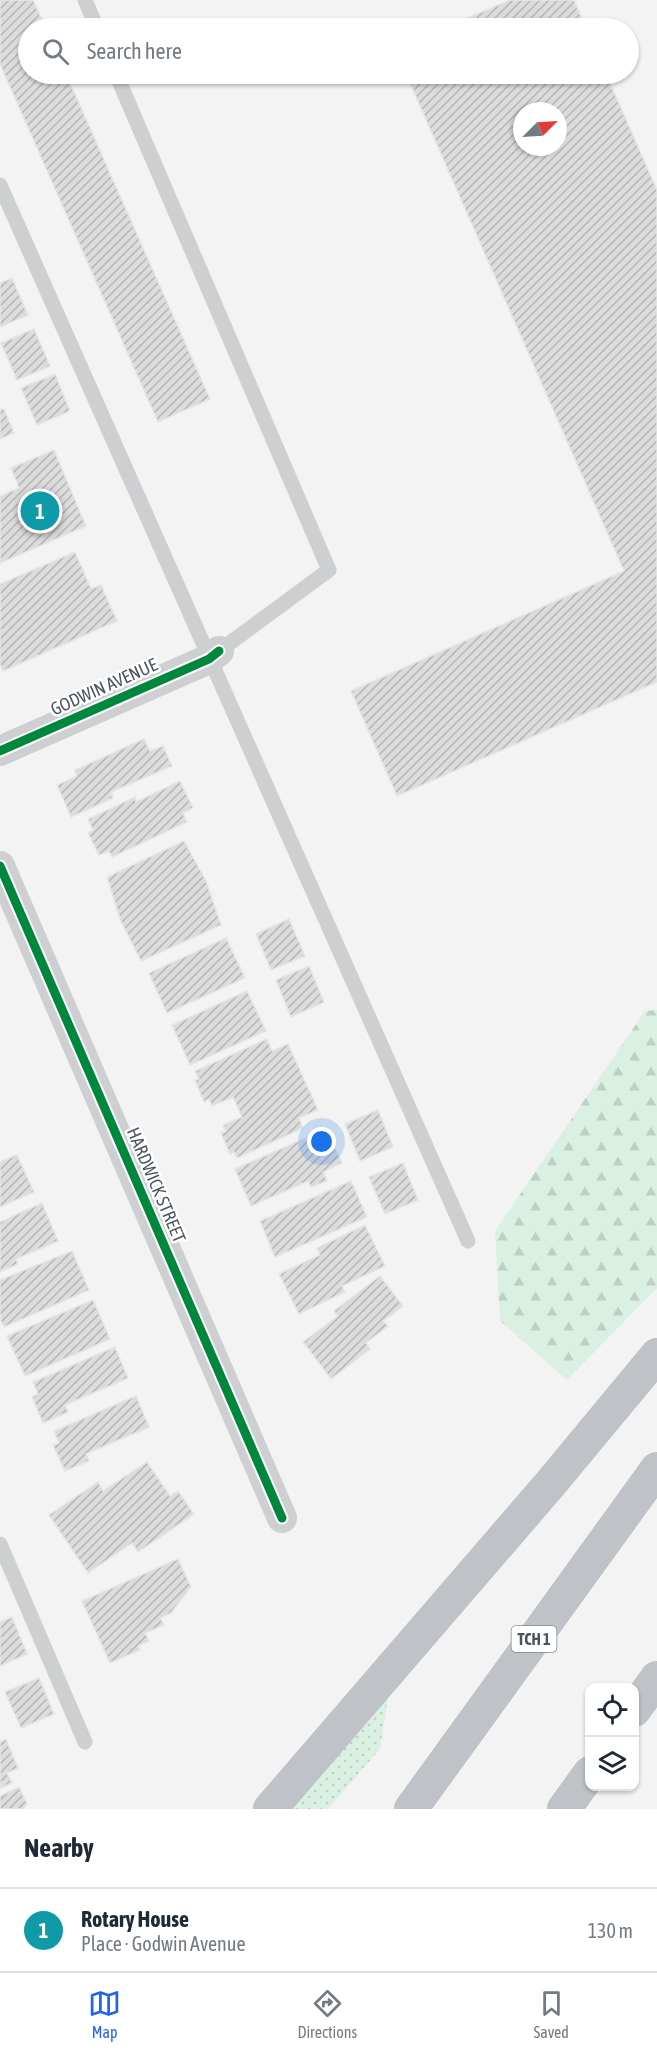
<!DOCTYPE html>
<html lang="en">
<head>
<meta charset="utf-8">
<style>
  :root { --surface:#fff; --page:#f2f2f3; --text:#1f2937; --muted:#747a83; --line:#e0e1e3; --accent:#2563eb }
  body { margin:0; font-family:"Asap Condensed",sans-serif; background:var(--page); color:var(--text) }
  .controls { position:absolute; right:18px; bottom:18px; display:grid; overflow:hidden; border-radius:12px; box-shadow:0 2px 4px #0004 }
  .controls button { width:54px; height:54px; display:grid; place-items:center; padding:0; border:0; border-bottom:2px solid var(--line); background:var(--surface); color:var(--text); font:30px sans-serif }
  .compass { position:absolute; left:513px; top:102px; width:54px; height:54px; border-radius:50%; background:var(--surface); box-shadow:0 2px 4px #0004; rotate:66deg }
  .you { position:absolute; left:322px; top:1142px; width:21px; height:21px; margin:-15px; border:4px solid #fff; border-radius:50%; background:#1a73e8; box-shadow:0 0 0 9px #1a73e833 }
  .badge { display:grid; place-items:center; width:39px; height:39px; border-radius:50%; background:var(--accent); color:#fff; font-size:20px; font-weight:700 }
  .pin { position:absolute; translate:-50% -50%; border:3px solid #fff; box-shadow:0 2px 6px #0006 }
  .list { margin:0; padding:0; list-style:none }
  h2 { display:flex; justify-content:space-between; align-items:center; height:78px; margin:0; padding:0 24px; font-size:26px }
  h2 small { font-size:20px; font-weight:400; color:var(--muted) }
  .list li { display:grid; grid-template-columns:39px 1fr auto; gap:18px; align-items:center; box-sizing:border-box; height:84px; padding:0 24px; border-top:2px solid var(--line) }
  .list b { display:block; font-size:22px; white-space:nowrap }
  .list p { margin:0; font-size:20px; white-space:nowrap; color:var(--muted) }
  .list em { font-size:20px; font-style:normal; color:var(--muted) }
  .icon { flex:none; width:33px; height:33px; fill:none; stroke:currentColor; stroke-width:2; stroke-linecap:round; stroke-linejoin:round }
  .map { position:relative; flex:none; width:657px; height:1809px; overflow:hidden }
  .search { position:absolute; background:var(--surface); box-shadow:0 2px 4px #0004; left:18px; right:18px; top:18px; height:66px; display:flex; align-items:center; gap:15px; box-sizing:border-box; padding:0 21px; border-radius:33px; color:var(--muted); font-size:22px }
  .sheet { height:162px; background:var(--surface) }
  nav { display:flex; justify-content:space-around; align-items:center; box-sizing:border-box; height:84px; border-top:2px solid var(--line); background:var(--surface); font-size:16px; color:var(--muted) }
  nav a { display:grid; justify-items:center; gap:3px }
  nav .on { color:var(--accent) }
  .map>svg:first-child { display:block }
  .grass { fill:url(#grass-dots) }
  .forest { fill:url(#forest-firs) }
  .building { fill:url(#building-hatch); stroke:#e5e5e6; stroke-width:1.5; fill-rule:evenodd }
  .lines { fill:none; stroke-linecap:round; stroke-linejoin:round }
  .motorway-casing { stroke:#b9bdc2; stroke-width:34 }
  .service { stroke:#cdcfd1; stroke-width:15 }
  .minor { stroke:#cdcfd1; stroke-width:30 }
  .motorway { stroke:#bfc3c7; stroke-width:33 }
  .cycleway-casing { stroke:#fff; stroke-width:13 }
  .cycleway { stroke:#00873e; stroke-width:9 }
  .labels { text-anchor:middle; stroke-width:5; stroke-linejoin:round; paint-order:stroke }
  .shield { fill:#fff; stroke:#81888f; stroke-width:1.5 }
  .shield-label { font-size:16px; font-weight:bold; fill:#4b555f }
  .street-label { font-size:18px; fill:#4b555f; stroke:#fff }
</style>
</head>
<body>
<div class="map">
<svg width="657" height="1809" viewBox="0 0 657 1809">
  <defs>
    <pattern id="grass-dots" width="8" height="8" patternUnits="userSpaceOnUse" patternTransform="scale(1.5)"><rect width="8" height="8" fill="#daf0e2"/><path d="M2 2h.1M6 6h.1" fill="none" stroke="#bdd0c4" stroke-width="1.8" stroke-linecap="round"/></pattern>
    <pattern id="forest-firs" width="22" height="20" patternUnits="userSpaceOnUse" patternTransform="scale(1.5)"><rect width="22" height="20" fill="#daf0e2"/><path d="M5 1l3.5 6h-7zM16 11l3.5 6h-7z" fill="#bdd0c4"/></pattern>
    <pattern id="building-hatch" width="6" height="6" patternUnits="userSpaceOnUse" patternTransform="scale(1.5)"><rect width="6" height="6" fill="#dcdcdd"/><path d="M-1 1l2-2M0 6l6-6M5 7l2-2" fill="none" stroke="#b4b5b6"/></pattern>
  </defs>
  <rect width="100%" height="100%" fill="#f3f3f3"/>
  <!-- grass -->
  <polygon class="grass" points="390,1685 380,1749 328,1809 286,1809"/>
  <!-- forest -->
  <polygon class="forest" points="657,1010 657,1288 567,1380 500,1321 495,1231 645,1011"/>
  <!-- building -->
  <g class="building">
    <polygon points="0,0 33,0 46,28 28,28 28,74 66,74 210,399 158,422 0,64"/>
    <polygon points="510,0 574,0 586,28 444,28"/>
    <path d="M 406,74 L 606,74 L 657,190 L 657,682 L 397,796 L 351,691 L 624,571 ZM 522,111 L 558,111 L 558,147 L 522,147 Z"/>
    <polygon points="12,278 28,315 0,327 0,283"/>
    <polygon points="34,329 50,366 17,380 1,343"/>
    <polygon points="55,374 70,411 37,425 21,388"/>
    <polygon points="4,409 14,433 0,439 0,410"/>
    <polygon points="54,450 86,526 0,563 0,496 19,488 11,468"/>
    <polygon points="75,552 91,589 101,585 117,621 3,671 0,664 0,584"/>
    <polygon points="144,739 150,751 163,746 172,766 111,792 113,798 71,817 57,785 77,776 75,770"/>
    <polygon points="180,781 193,808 183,813 187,822 112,857 109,851 99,855 88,833 93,830 88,819 135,797 136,802"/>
    <polygon points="184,841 206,881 221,925 141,961 120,919 107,877"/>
    <polygon points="289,919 305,956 271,970 256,934"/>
    <polygon points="226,938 245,978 167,1013 149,973"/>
    <polygon points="309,966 324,1002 291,1017 276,980"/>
    <polygon points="247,991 266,1031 190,1065 172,1025"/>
    <polygon points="267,1039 272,1051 288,1044 318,1110 299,1118 303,1128 237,1158 234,1152 230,1154 221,1133 226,1131 223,1125 242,1117 233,1097 212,1106 209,1099 204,1102 195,1080 199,1079 195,1071"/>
    <polygon points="378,1110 393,1147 360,1161 345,1124"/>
    <polygon points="326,1129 342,1163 323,1172 327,1181 311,1187 308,1181 251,1206 235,1169"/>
    <polygon points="17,1155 34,1192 0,1207 0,1162"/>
    <polygon points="403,1163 418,1200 385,1214 369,1177"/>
    <polygon points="351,1181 367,1217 275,1257 260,1221"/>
    <polygon points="42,1203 58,1241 16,1259 18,1264 0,1272 0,1222"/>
    <polygon points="365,1225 385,1266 342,1286 345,1292 299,1314 279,1274 320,1255 317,1248"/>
    <polygon points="72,1251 89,1290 4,1327 0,1319 0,1280"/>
    <polygon points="380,1276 403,1306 383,1321 388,1326 366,1343 370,1349 331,1379 303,1342 338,1316 334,1311"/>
    <polygon points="93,1300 110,1339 25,1376 7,1336"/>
    <polygon points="115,1347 128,1378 65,1405 68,1412 43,1423 32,1397 38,1394 33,1382"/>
    <polygon points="136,1396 149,1427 86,1454 89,1461 65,1471 53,1445 59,1443 54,1431"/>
    <polygon points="147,1462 170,1496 178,1491 194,1514 138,1552 132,1543 88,1573 49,1515 98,1482 103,1491"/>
    <polygon points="178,1559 191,1587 171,1613 160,1618 164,1625 145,1633 149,1641 138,1646 140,1650 110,1663 82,1601"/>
    <polygon points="12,1617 27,1654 0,1666 0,1622"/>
    <polygon points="39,1678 54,1714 21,1728 5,1692"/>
    <polygon points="6,1739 18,1768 7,1773 12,1783 0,1788 0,1742"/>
    <polygon points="19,1787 27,1804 23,1809 0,1809 0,1796"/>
  </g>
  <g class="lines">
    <defs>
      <g id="motorway">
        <polyline points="634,1710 657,1678"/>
        <polyline points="270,1809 551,1483 657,1355"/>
        <polyline points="411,1809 657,1469"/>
        <polyline points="564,1809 590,1773"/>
      </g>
    </defs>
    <!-- motorway casing -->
    <use href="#motorway" class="motorway-casing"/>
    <!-- service -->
    <g class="service">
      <polyline points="85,0 97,28"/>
      <polyline points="116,74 329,570 219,651"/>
      <polyline points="0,185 468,1241"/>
      <polyline points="0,1544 85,1742"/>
    </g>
    <!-- minor -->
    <g class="minor">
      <polyline points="0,751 209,659 219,651"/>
      <polyline points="0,866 282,1518"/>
    </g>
    <!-- motorway -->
    <use href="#motorway" class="motorway"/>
    <defs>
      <g id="cycleway">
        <polyline points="0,751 209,659 219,651"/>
        <polyline points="0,866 282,1518"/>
      </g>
    </defs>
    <!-- cycleway casing -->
    <use href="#cycleway" class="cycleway-casing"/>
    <!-- cycleway -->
    <use href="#cycleway" class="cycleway"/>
  </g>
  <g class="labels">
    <!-- shield labels -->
    <rect class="shield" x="511.5" y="1626" width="45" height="26" rx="4.5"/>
    <g class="shield-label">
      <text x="534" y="1645">TCH 1</text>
    </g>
    <!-- street labels -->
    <g class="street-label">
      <text transform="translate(104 687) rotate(-24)" y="6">GODWIN AVENUE</text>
      <text transform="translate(156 1185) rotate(67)" y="6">HARDWICK STREET</text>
    </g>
  </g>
</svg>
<div class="controls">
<button><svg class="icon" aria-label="locate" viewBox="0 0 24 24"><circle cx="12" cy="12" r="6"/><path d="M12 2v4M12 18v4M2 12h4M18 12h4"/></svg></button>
<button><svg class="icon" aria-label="layers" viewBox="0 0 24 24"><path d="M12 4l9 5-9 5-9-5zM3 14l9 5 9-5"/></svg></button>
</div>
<svg class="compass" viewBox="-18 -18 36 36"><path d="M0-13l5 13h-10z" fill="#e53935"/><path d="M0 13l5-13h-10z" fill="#747a83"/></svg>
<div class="you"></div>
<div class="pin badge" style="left:40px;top:511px;background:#0f9aa8">1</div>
<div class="search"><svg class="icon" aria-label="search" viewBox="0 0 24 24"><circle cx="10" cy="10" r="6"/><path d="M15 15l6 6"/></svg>Search here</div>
</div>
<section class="sheet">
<h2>Nearby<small></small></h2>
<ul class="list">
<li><span class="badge" style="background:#0f9aa8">1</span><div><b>Rotary House</b><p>Place · Godwin Avenue</p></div><em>130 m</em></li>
</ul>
</section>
<nav>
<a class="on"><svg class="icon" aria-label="map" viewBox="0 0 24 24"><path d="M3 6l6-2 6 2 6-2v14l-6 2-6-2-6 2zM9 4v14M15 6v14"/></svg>Map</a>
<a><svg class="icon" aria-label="directions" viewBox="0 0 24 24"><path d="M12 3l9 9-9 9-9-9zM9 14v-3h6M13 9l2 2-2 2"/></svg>Directions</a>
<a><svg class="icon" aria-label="saved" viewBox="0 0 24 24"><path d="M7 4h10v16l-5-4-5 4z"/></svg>Saved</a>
</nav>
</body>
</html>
